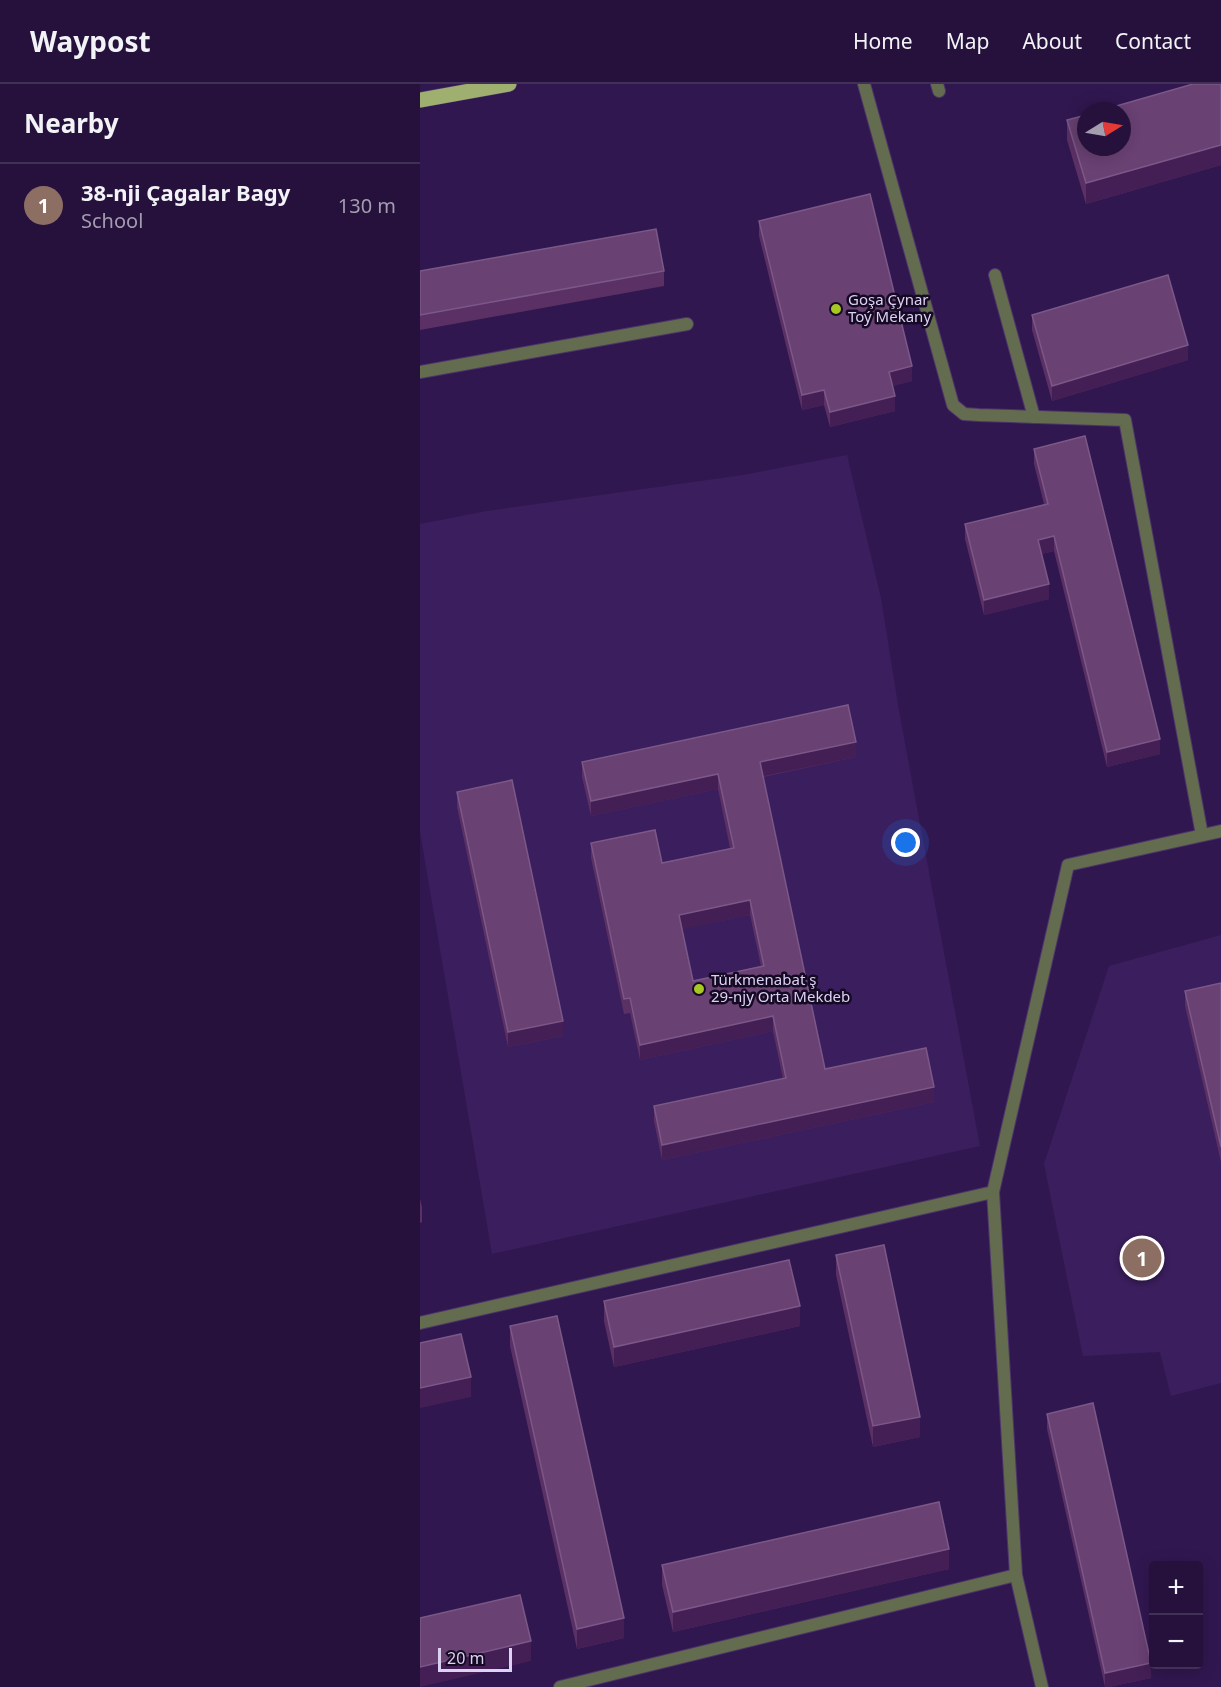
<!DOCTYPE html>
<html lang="en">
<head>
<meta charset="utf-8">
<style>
  :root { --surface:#25113c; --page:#311f47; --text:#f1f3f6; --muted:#a39daf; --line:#423156; --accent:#0b8043 }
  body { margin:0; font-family:"Noto Sans",sans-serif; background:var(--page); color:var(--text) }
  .controls { position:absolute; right:18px; bottom:18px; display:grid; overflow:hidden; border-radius:6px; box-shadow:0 3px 15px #0003 }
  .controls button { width:54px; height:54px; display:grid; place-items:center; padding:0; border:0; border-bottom:2px solid var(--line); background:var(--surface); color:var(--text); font:30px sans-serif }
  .compass { position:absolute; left:657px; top:18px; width:54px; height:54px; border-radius:50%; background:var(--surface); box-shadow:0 3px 15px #0003; rotate:79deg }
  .scale { position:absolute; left:18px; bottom:15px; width:74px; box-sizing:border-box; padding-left:6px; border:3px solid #ddd1f4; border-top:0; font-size:16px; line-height:21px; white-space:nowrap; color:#ddd1f4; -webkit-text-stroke:4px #150a23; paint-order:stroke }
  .you { position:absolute; left:486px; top:759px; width:21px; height:21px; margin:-15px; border:4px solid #fff; border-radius:50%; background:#1a73e8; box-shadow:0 0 0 9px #1a73e833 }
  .badge { display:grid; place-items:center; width:39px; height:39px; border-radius:50%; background:var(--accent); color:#fff; font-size:20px; font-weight:700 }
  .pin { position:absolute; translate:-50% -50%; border:3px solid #fff; box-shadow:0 2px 6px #0006 }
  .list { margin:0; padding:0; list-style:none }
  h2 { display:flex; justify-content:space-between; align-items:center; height:78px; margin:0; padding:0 24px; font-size:26px }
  h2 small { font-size:20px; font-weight:400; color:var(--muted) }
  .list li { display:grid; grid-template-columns:39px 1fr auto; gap:18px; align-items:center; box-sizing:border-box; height:84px; padding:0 24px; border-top:2px solid var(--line) }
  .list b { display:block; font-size:22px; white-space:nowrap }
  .list p { margin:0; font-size:20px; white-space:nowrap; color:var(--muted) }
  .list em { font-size:20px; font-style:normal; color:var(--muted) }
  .map { position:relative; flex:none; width:801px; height:1603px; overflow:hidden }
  header { display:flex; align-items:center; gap:36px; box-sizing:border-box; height:84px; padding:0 30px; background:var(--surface); border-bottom:2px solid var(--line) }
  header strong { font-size:28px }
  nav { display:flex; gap:33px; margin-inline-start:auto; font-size:21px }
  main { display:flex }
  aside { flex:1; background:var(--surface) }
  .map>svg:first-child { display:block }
  .built { fill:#3b1e5e }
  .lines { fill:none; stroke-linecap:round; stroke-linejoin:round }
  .lane-casing { stroke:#4d356a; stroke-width:14 }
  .street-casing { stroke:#4d356a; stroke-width:14 }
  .primary-casing { stroke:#4d356a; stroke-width:16 }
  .lane { stroke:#636c4e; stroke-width:12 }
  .street { stroke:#636c4e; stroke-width:12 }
  .primary { stroke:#9eaf70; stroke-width:15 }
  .wall { fill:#5b3064; fill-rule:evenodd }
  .shaded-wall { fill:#441f55 }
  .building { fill:#694173; stroke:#7b5888; stroke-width:1.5; fill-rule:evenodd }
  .poi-dot { fill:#a6c820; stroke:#150a23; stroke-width:2 }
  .labels { text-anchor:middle; stroke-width:5; stroke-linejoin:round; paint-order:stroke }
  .poi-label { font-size:15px; fill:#ddd1f4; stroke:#150a23; text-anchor:start }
</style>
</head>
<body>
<header>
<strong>Waypost</strong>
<nav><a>Home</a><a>Map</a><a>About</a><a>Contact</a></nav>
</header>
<main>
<aside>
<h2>Nearby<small></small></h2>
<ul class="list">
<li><span class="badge" style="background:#8d6e63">1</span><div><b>38-nji Çagalar Bagy</b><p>School</p></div><em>130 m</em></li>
</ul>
</aside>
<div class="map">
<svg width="801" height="1603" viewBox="0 0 801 1603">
  <rect width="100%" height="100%" fill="#311750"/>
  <!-- built -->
  <g class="built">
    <polygon points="427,371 461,514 479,627 560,1062 72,1170 0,748 0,440 67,427 323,391"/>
    <polygon points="801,851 801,1299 751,1312 740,1268 663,1272 624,1080 689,882"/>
  </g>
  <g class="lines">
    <defs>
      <g id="lane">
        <polyline points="444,0 533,321 544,330 559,331 705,336 782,751"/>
        <polyline points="575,191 614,333"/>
        <polyline points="0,288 267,240"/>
        <polyline points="0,1239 573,1108"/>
        <polyline points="140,1603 596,1491"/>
        <polyline points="622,1603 596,1491 573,1108 648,781 801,747"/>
      </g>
      <polyline id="street" points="517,0 519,7"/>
      <polyline id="primary" points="0,16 89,0"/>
    </defs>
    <!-- lane casing -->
    <use href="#lane" class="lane-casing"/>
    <!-- street casing -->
    <use href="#street" class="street-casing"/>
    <!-- primary casing -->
    <use href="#primary" class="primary-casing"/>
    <!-- lane -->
    <use href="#lane" class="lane"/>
    <!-- street -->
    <use href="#street" class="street"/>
    <!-- primary -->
    <use href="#primary" class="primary"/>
  </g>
  <!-- wall -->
  <g class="wall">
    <polygon points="801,0 801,81 666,120 647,56 647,36"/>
    <polygon points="339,137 492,297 472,302 475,327 410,343 404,321 382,326 339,152"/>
    <polygon points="0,187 244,187 244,202 0,246"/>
    <polygon points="612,231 768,276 632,317 612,246"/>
    <polygon points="614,365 740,670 687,683 634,467 622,470 629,515 564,531 545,455 545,440 624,420 614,380"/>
    <path d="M 436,673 L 343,693 L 405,985 L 514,1018 L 242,1076 L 234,1037 L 234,1022 L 363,995 L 353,947 L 220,976 L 210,929 L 204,930 L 171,774 L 171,759 L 242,779 L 310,764 L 298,705 L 171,732 L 162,693 L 162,678 ZM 330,831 L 341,882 L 273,897 L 262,845 Z"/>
    <polygon points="37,708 143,952 88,963 37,723"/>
    <polygon points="801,899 801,1078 765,922 765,907"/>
    <polygon points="0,1115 2,1123 2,1138 0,1139"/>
    <polygon points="416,1171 500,1353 453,1363 416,1191"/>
    <polygon points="184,1217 380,1242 194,1283 184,1237"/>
    <polygon points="90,1242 204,1554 157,1565 90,1262"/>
    <polygon points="627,1330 731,1594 689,1603 685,1603 627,1345"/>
    <polygon points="242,1481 529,1485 253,1548 242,1501"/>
  </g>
  <!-- shaded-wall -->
  <g class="shaded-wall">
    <polygon points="801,61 801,81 666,120 666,99"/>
    <polygon points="768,261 768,276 632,317 632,302"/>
    <polygon points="492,282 492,297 469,303 469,288"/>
    <polygon points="404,306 404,321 382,326 382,311"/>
    <polygon points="475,312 475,327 410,343 410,328"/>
    <polygon points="634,452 634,467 618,471 618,456"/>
    <polygon points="629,500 629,515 564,531 564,516"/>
    <polygon points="740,655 740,670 687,683 687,668"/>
    <polygon points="436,658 436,673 340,693 340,678"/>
    <polygon points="298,690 298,705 171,732 171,717"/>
    <polygon points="330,816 330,831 259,846 259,831"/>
    <polygon points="353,932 353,947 220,976 220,961"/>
    <polygon points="143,937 143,952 88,963 88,948"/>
    <polygon points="514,1003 514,1018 242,1076 242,1061"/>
    <polygon points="380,1222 380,1242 194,1283 194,1263"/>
    <polygon points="51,1293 51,1313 0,1324 0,1304"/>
    <polygon points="500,1333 500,1353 453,1363 453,1342"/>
    <polygon points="529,1465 529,1485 253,1548 253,1528"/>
    <polygon points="204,1534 204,1554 157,1565 157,1545"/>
    <polygon points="111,1557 111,1577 0,1603 0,1583"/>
    <polygon points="731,1579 731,1594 689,1603 685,1603 685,1589"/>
  </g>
  <!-- building -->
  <g class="building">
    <polygon points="773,0 801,0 801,61 666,99 647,36 666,31 666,63 702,63 702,27 679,27"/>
    <polygon points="450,110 492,282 469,288 475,312 410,328 404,306 382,311 339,137"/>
    <polygon points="236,145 244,187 0,231 0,187"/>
    <polygon points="748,191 768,261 632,302 612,231"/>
    <polygon points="665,352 740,655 687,668 634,452 618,456 629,500 564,516 545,440 628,420 614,365"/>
    <path d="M 428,621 L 436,658 L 340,678 L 405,985 L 506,964 L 514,1003 L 242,1061 L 234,1022 L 366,994 L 353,932 L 220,961 L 210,914 L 204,915 L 171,759 L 235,746 L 242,779 L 314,764 L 298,690 L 171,717 L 162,678 ZM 330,816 L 344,882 L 273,897 L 259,831 Z"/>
    <polygon points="92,696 143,937 88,948 37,708"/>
    <polygon points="801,899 801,1063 765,907"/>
    <polygon points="464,1161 500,1333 453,1342 416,1171"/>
    <polygon points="369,1176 380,1222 194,1263 184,1217"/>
    <polygon points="137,1232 204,1534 157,1545 90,1242"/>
    <polygon points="41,1250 51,1293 0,1304 0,1259"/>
    <polygon points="673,1319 731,1579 685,1589 627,1330"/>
    <polygon points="519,1418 529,1465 253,1528 242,1481"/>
    <polygon points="100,1511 111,1557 0,1583 0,1534"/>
  </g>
  <!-- markers -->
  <g class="poi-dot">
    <circle cx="416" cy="225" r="6"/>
    <circle cx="279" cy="905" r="6"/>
  </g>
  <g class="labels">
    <!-- poi labels -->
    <g class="poi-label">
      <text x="428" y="221">Goşa Çynar<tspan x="428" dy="17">Toý Mekany</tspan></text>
      <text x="291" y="901">Türkmenabat ş<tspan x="291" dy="17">29-njy Orta Mekdeb</tspan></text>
    </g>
  </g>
</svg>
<div class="controls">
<button>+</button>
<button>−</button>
</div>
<svg class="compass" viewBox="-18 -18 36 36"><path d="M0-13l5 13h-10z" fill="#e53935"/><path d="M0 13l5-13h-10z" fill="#a39daf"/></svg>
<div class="scale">20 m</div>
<div class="you"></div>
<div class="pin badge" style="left:722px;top:1174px;background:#8d6e63">1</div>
</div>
</main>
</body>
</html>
